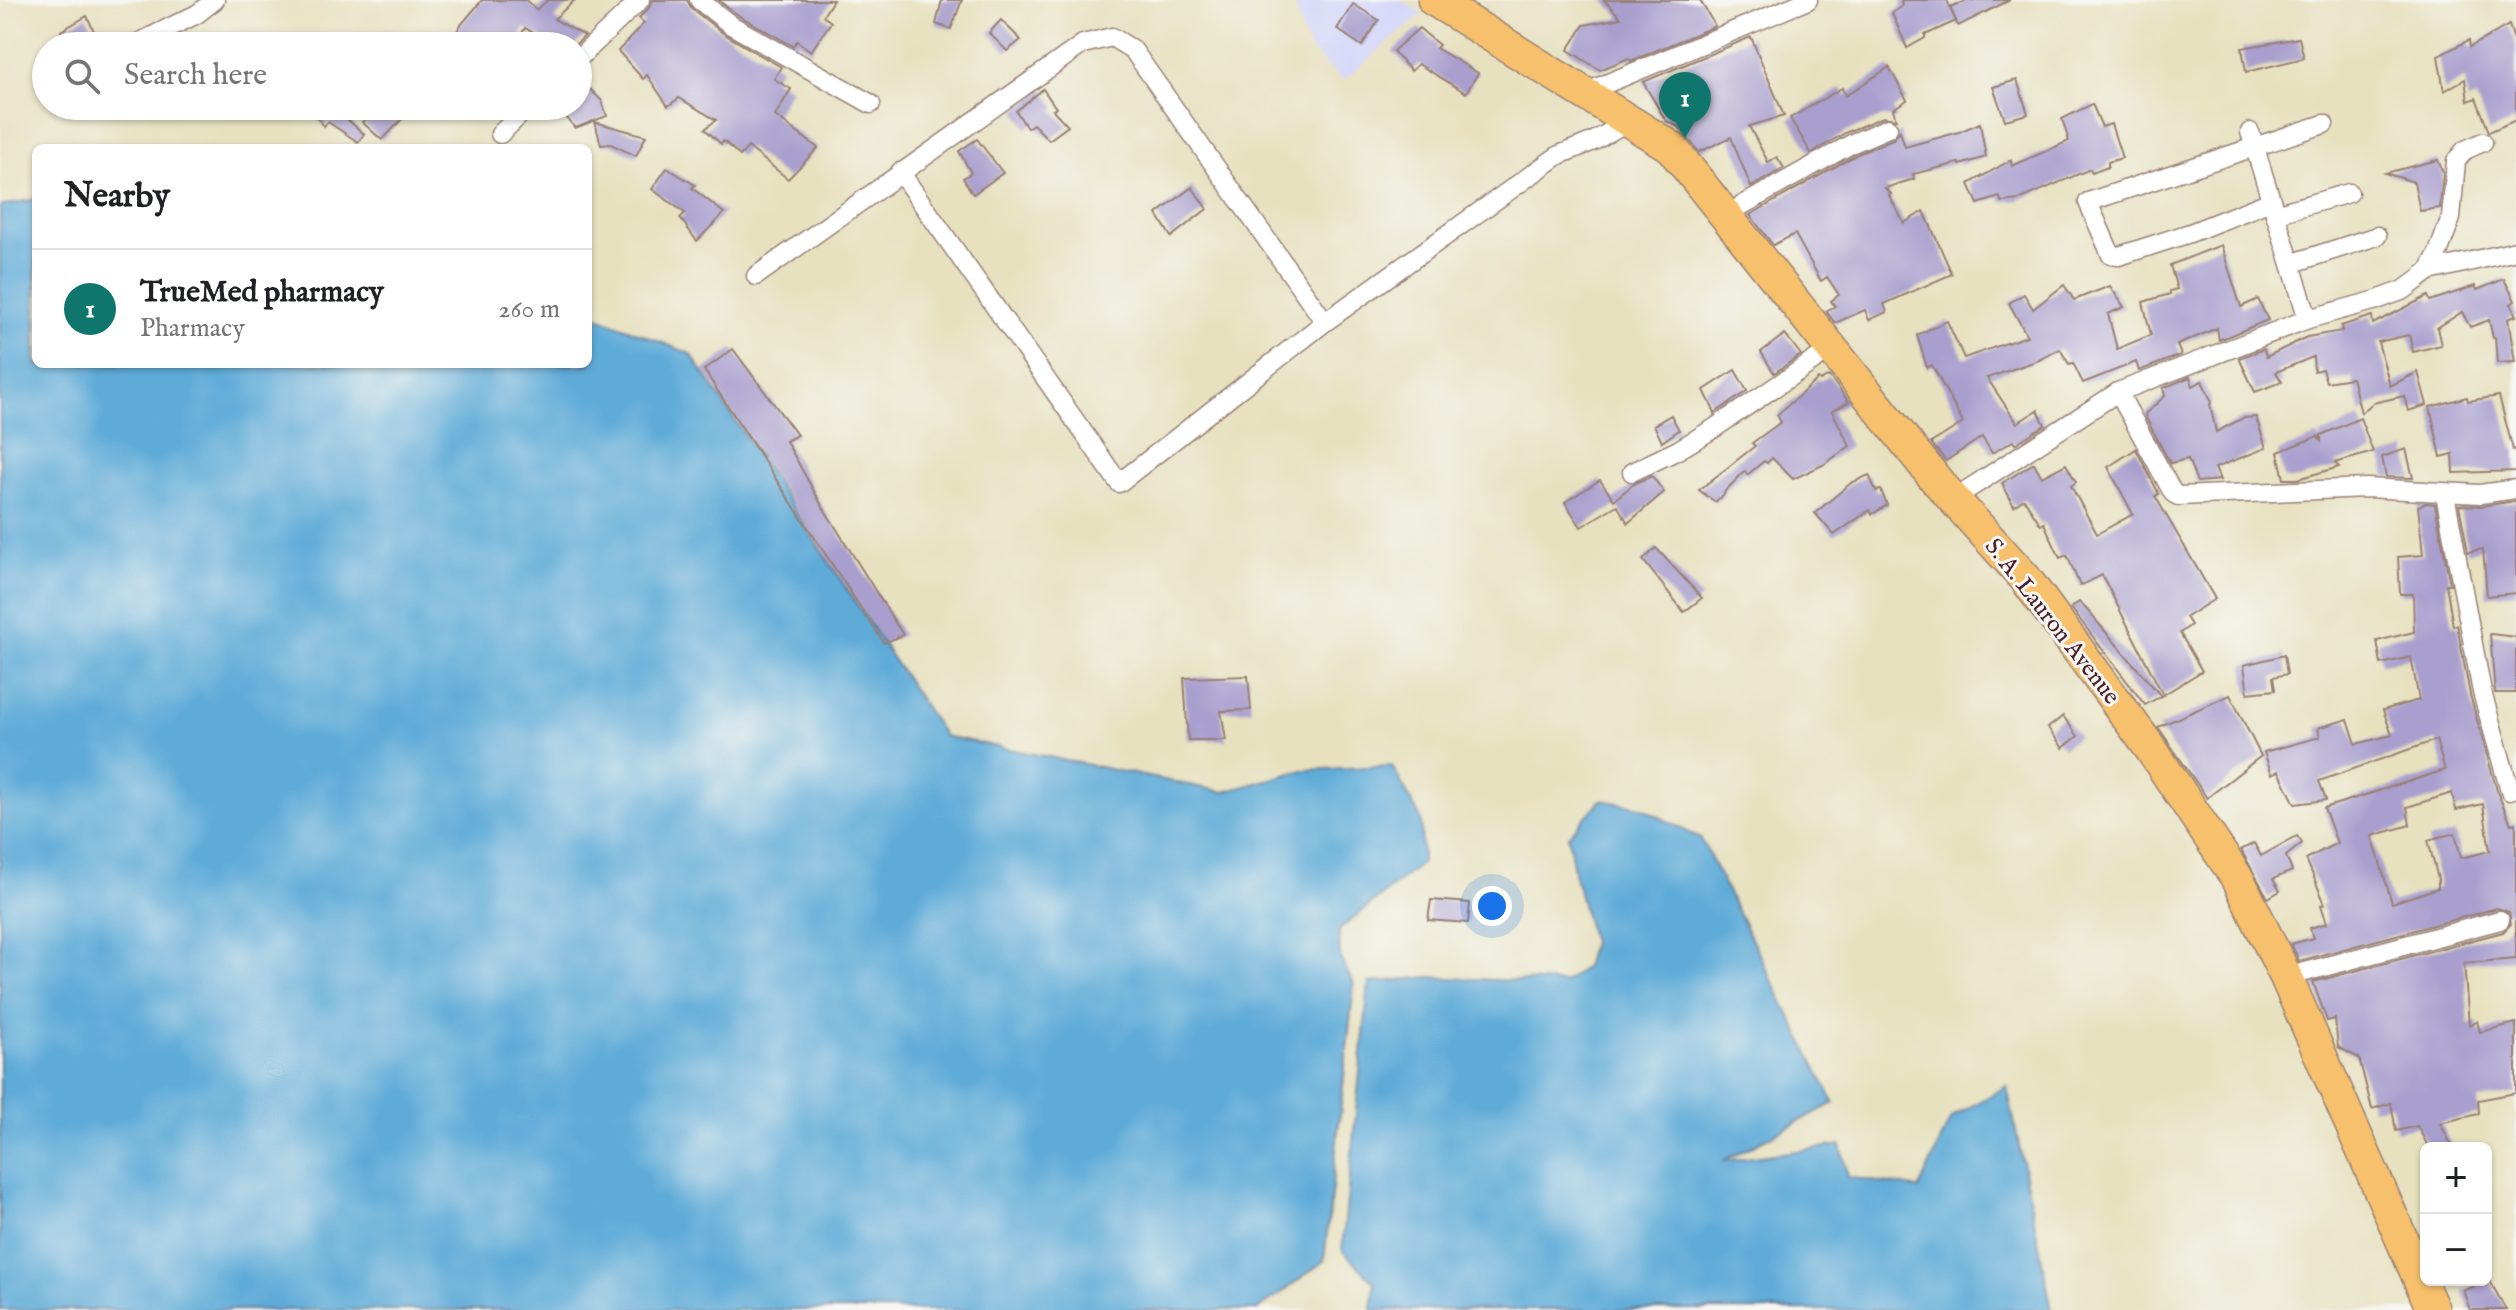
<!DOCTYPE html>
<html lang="en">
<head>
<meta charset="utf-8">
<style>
  :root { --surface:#fff; --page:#f2f2f2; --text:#202124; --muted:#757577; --line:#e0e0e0; --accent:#0f766e }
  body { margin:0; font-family:"IM FELL English",serif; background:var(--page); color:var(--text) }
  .controls { position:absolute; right:24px; bottom:24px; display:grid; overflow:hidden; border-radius:12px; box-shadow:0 2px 6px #0004 }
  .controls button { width:72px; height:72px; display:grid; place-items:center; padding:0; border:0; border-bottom:2px solid var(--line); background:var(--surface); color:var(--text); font:40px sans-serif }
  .you { position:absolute; left:1492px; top:906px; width:28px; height:28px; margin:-20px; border:6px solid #fff; border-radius:50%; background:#1a73e8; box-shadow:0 0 0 12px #1a73e833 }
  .badge { display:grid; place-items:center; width:52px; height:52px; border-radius:50%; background:var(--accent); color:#fff; font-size:26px; font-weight:700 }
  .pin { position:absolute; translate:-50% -66px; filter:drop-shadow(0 2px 4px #0008) }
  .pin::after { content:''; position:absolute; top:42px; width:28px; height:24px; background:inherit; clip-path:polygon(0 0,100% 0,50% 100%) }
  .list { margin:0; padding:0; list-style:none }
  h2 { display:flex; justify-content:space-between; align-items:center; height:104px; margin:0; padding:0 32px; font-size:34px }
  h2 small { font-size:26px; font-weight:400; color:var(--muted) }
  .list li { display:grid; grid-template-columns:52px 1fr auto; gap:24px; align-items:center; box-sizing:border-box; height:120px; padding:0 32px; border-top:2px solid var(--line) }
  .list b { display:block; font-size:30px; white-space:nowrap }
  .list p { margin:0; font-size:26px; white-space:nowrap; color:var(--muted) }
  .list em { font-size:26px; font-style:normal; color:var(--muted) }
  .icon { flex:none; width:44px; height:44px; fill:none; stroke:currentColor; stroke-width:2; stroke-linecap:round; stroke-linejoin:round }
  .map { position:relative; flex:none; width:2516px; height:1310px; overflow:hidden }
  .search { position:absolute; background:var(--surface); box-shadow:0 2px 6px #0004; left:32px; top:32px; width:560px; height:88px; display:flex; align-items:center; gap:20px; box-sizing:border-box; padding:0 28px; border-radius:44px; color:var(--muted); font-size:30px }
  .panel { position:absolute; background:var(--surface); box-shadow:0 2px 6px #0004; left:32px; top:144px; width:560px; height:224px; border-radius:12px }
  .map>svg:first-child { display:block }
  .built { fill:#d6d8f9 }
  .water { fill:#5fabd8; stroke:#546582; stroke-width:2 }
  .building { fill:#a99fce; fill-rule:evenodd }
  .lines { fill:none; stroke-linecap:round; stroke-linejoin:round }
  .street-casing { stroke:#988075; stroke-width:21 }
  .highway-casing { stroke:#988075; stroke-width:35 }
  .street { stroke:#fff; stroke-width:18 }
  .highway { stroke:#f7c06c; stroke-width:32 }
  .labels { text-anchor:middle; stroke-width:6; stroke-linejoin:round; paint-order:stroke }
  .street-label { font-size:24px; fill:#4a1f2b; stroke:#f6f6f2 }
</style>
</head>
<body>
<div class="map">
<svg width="2516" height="1310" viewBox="0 0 2516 1310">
  <rect width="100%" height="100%" fill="#f6f6f2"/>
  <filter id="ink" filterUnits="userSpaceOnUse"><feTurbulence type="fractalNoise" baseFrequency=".0125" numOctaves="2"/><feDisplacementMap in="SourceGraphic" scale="16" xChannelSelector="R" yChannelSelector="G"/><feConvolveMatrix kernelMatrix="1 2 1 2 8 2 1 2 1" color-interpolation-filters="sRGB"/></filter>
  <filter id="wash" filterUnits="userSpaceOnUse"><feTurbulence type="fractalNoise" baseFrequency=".006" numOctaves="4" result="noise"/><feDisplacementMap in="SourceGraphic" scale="32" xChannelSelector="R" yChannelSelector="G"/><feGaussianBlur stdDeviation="1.8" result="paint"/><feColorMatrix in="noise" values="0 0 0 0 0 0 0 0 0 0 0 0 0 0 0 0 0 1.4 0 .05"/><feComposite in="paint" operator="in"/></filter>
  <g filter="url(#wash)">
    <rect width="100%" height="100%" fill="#e7e1bf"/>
    <!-- built -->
    <polygon class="built" points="1292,0 1400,0 1423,13 1343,81 1309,48"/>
    <!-- water -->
    <g class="water">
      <polygon points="36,199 36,364 588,364 588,313 691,354 944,736 1224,792 1303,770 1392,766 1421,819 1422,863 1339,930 1340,958 1354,985 1324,1261 1258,1310 0,1310 0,206"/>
      <polygon points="1601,800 1641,807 1701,839 1834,1103 1723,1161 1841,1145 1848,1177 1919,1189 1951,1118 2007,1086 2052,1310 1372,1310 1375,1283 1342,1250 1369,983 1428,977 1564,983 1585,967 1592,942 1575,877 1568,836"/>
    </g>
    <g id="blocks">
      <!-- building -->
      <g class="building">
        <polygon points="482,0 526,0 536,10 548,0 575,0 554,19 585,36 574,46 556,46 525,28 515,46 449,46 460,26"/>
        <polygon points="652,0 687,0 692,9 724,34 781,67 774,79 791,89 775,116 818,148 788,179 748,147 740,156 724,141 721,144 705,129 716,120 679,98 668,106 647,75 643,79 618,51 644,23 639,18 649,8"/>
        <polygon points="718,0 833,0 823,16 831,22 811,51 797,41 793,46 738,15"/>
        <polygon points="942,0 962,0 951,29 936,24"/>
        <polygon points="1604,0 1700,0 1715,26 1631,61 1629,58 1600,70 1568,50 1584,25 1621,18"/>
        <polygon points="1901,0 1947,0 1956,21 1925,35 1925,38 1907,48 1892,13 1902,6"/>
        <polygon points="1969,0 2010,0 1958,26 1950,8"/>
        <polygon points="1353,4 1379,20 1362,46 1337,29"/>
        <polygon points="87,16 98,40 86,46 67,46 61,31"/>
        <polygon points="1001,20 1021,40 1007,51 989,33"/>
        <polygon points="2509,25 2516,46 2516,120 2489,132 2476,98 2468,101 2465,79 2444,91 2438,56 2469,40 2470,47"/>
        <polygon points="1419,28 1439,45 1436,48 1478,73 1466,93 1418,64 1411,71 1393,51"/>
        <polygon points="1751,37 1784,116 1749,126 1768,162 1777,157 1784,168 1751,187 1731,137 1699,152 1679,127 1666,121 1643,82"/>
        <polygon points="2299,38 2304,58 2246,72 2242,48"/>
        <polygon points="1889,67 1907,100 1893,109 1896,119 1883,117 1847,132 1811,153 1790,118 1842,88 1845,96"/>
        <polygon points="2017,80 2028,114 2005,120 1993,87"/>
        <polygon points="586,85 602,101 607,116 575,128 557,106 578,106 578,92"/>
        <polygon points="1043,89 1056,108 1053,110 1068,126 1049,140 1033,124 1027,128 1016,111"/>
        <polygon points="2092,104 2102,127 2111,124 2122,158 2108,162 2108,167 2092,173 2090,169 2019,200 2001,202 2000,197 1978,204 1969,184 2011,160 2012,166 2069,141 2062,119"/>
        <polygon points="303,106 342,106 338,111 364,134 358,142 328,122 324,126 312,112"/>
        <polygon points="381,106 385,106 402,119 382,140 362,122"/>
        <polygon points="595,122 646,136 636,156 611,144 601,145"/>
        <polygon points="1980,123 1986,157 1960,165 1959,163 1913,174 1914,179 1885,188 1891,194 1889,195 1904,223 1924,211 1952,274 1884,304 1887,312 1869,320 1865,310 1835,323 1826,311 1835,306 1831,301 1839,295 1827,277 1821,281 1795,234 1773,245 1750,215 1858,154 1893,139 1900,131 1905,147 1959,132"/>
        <polygon points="977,139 1003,173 973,194 963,178 971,173 959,151"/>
        <polygon points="2438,160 2443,173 2440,208 2420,211 2414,182 2385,173"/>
        <polygon points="667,168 695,185 692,188 724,213 697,241 680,218 685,213 652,189"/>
        <polygon points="1192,187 1207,209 1171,237 1157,214"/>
        <polygon points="2221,245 2241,307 2258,299 2268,320 2219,340 2217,328 2177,345 2181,355 2139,371 2136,362 2083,383 2073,363 2069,364 2060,349 2039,360 1987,378 2017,423 2038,410 2045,425 2015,444 2013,441 1992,453 1982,437 1946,461 1931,443 1963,423 1932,365 1927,368 1917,335 1947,321 1964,358 2027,336 2009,303 2024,294 2033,309 2064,285 2074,300 2110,286 2124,307 2108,314 2117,349 2151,335 2143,302 2170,294 2170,291 2177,289 2170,265"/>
        <polygon points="2504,279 2515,301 2511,304 2516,316 2508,319 2515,362 2497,363 2495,337 2493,338 2489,320 2470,327 2462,312 2437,328 2441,345 2413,352 2409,335 2378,342 2390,386 2418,372 2427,405 2408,411 2404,396 2373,403 2361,413 2352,378 2326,382 2322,369 2314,371 2313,357 2276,372 2282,382 2255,392 2239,358 2264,349 2266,357 2307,337 2342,331 2341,326 2372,316 2373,324 2428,296 2430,301 2475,286 2477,290"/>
        <polygon points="1785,334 1801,355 1774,373 1761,352"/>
        <polygon points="733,349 797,435 786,441 821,504 903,635 884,643 704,370"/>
        <polygon points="1735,370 1747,391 1715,413 1704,390"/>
        <polygon points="1829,376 1849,402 1832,411 1850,446 1823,465 1793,479 1772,458 1767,463 1764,461 1747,475 1745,471 1725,491 1723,496 1715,502 1699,490 1755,446 1752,443 1781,422 1777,415 1818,379 1820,381"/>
        <polygon points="2190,377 2193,386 2202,381 2212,402 2210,404 2216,432 2243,418 2256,417 2266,448 2215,468 2220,480 2197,482 2188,459 2170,463 2146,418 2145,414 2165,396 2163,388"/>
        <polygon points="2499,396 2513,450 2516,449 2516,471 2454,473 2453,454 2441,457 2430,407 2467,397 2468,401"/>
        <polygon points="1671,415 1679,430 1662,442 1654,425"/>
        <polygon points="2360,418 2373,452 2335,463 2339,467 2298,479 2284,479 2278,452 2318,436 2321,441 2321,435"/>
        <polygon points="2136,449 2159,494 2155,496 2215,599 2186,617 2191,625 2180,633 2202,671 2163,695 2102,575 2080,586 2067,555 2060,558 2044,523 2041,525 2024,499 2014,506 2002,483 2034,463 2042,477 2066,464 2076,482 2071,486 2097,534 2133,514 2108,467"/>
        <polygon points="2406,449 2413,478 2386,477 2382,457"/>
        <polygon points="1869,475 1876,491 1881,490 1887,505 1872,514 1870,510 1834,535 1815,513 1851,483"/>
        <polygon points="1652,476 1664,492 1628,523 1617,505 1581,527 1565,502 1600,480 1614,500 1635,483"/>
        <polygon points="2516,501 2516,593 2487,596 2483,549 2468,552 2459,505 2481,506"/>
        <path d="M 2426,503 L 2435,504 L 2450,584 L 2446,584 L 2453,626 L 2457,625 L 2470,695 L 2498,794 L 2511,824 L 2516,823 L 2516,959 L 2464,963 L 2469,1025 L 2477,1021 L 2480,1032 L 2516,1023 L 2516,1093 L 2478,1100 L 2479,1114 L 2440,1123 L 2453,1148 L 2429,1148 L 2417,1126 L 2396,1131 L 2391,1103 L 2372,1109 L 2359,1058 L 2338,1047 L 2335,1019 L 2327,1021 L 2313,982 L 2503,932 L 2511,924 L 2509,912 L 2497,908 L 2299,961 L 2291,944 L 2313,938 L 2310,928 L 2327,923 L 2321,905 L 2325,904 L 2306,859 L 2337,843 L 2324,808 L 2445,770 L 2436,740 L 2319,781 L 2326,800 L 2295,804 L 2279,771 L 2272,774 L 2264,752 L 2320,737 L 2318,728 L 2348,719 L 2356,744 L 2392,735 L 2383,710 L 2419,700 L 2411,657 L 2381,664 L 2377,641 L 2414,632 L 2413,594 L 2400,594 L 2398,557 L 2423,555 L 2418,506 ZM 2452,793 L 2456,810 L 2483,804 L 2490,851 L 2461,858 L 2455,833 L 2428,840 L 2438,879 L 2438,888 L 2392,903 L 2372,836 L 2410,825 L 2407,807 Z"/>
        <polygon points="1656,548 1702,598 1684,612 1643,560"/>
        <polygon points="2079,602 2087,610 2161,696 2145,705 2071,608"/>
        <polygon points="2490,634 2516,637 2516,693 2495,693"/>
        <polygon points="2284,655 2287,674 2273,677 2275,690 2248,693 2244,665"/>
        <polygon points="1248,676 1251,710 1221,711 1226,740 1188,740 1184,678"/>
        <polygon points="2230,695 2261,756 2207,798 2158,727"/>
        <polygon points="2063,716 2078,736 2063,748 2048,728"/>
        <polygon points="2297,836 2302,843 2286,856 2292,871 2273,879 2280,891 2268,898 2241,850 2254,843 2261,856"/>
        <polygon points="1431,900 1470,903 1468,923 1428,920"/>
        <polygon points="2490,1281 2506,1310 2470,1310 2463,1290"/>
      </g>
    </g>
  </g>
  <g filter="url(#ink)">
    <use href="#blocks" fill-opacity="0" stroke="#988075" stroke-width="2"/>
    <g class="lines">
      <defs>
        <g id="street">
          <polyline points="699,0 731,25 871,104"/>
          <polyline points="132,46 197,14 215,0"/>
          <polyline points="578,59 640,0"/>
          <polyline points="1584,93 1808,0"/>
          <polyline points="2250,132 2308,319"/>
          <polyline points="500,134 529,106"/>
          <polyline points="900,172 1119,483 1325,322 1559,155 1594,141 1627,122"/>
          <polyline points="2271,201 2190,233 2119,256 2111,255 2088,202 2324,124"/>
          <polyline points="2275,214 2349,193"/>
          <polyline points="1725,215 1853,143 1888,128"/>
          <polyline points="2293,263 2377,236"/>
          <polyline points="2429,271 2516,251"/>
          <polyline points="756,276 1083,44 1112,37 1133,50 1325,322"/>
          <polyline points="2118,392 2173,493 2178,496 2367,488 2480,494 2516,489"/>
          <polyline points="1632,472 1678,450 1713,429 1831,349"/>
          <polyline points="2445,494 2482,692 2510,791"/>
          <polyline points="1953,499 2118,392 2308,319 2377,300 2404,290 2429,271 2438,253 2451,218 2456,161 2465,150 2483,142"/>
          <polyline points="2286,977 2500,920"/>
        </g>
        <polyline id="highway" points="1434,0 1671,147 1937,481 2025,578 2151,749 2239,881 2286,977 2433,1310"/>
      </defs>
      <!-- street casing -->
      <use href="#street" class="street-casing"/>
      <!-- highway casing -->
      <use href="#highway" class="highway-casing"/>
      <!-- street -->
      <use href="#street" class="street"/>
      <!-- highway -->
      <use href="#highway" class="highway"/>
    </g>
  </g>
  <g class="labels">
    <!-- street labels -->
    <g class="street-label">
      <text transform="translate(2053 621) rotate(52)" y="8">S. A. Lauron Avenue</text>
    </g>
  </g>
</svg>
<div class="controls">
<button>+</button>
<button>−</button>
</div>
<div class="you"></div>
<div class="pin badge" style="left:1685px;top:138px">1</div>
<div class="search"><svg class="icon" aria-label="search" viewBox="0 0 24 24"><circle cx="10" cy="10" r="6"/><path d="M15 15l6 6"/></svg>Search here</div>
<section class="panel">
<h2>Nearby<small></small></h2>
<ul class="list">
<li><span class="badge">1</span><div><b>TrueMed pharmacy</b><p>Pharmacy</p></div><em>260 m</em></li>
</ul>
</section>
</div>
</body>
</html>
